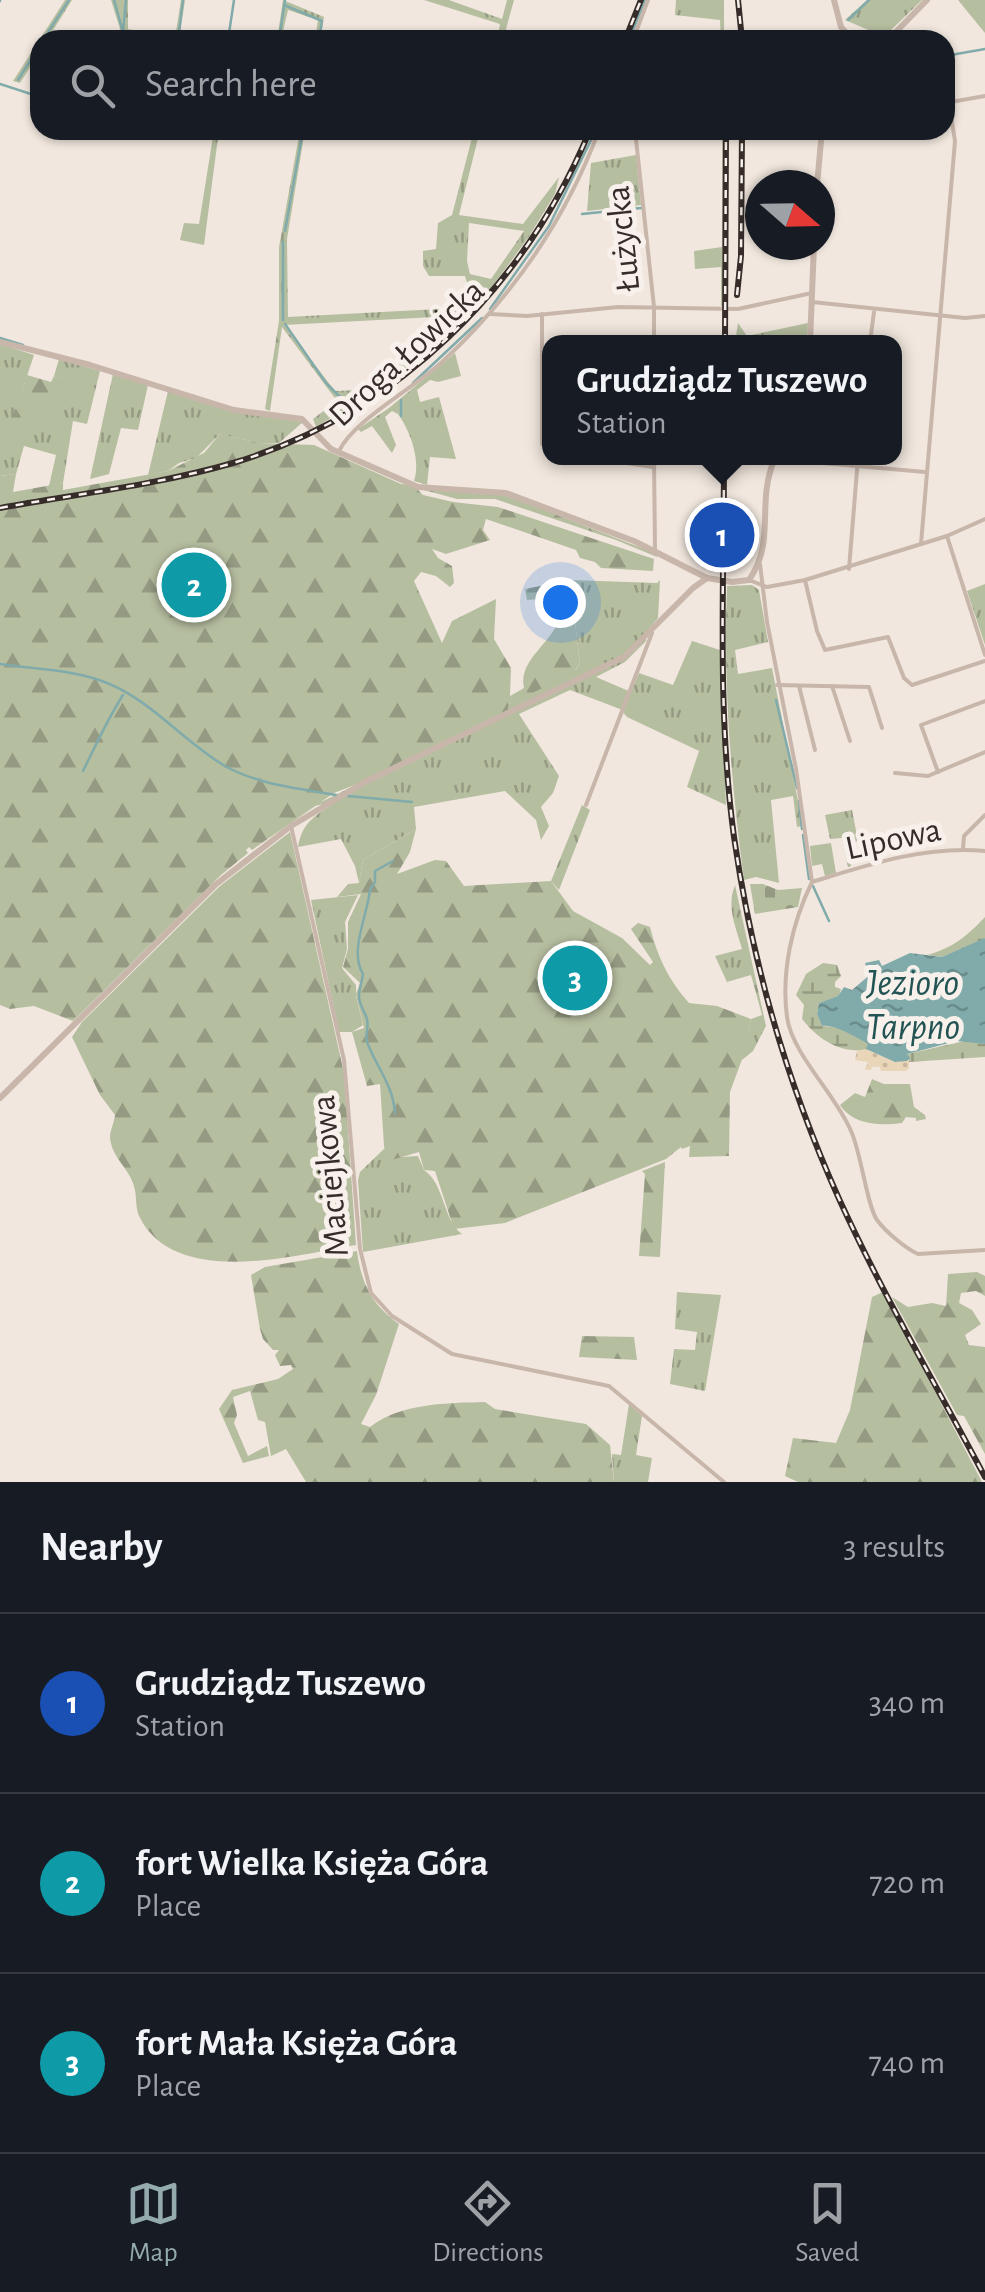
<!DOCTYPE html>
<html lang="en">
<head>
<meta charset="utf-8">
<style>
  :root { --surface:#171b24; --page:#20242c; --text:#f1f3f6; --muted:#9ea1a6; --line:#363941; --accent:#94abad }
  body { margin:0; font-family:"Alegreya Sans",sans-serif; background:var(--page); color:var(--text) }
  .compass { position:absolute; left:745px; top:170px; width:90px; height:90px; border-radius:50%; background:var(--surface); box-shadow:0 2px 8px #0004; rotate:110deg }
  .you { position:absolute; left:560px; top:602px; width:35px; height:35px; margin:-25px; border:8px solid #fff; border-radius:50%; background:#1a73e8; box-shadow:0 0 0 15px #1a73e833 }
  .badge { display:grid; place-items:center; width:65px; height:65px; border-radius:50%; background:var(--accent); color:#fff; font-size:32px; font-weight:700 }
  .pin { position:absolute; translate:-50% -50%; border:5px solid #fff; box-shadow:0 2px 10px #0006 }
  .popup { position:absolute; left:542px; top:335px; width:360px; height:130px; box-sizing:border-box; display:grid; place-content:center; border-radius:20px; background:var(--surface); filter:drop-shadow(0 2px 8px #0005); font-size:32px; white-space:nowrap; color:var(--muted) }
  .popup b { font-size:38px; color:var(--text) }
  .popup::after { content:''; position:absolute; left:50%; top:100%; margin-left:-20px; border:20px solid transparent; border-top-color:var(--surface) }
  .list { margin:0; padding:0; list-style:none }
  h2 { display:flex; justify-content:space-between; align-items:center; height:130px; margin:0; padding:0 40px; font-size:42px }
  h2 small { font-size:32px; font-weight:400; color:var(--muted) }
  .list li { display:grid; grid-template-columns:65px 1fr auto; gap:30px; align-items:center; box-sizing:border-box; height:180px; padding:0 40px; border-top:2px solid var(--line) }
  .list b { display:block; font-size:38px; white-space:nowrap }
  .list p { margin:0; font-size:32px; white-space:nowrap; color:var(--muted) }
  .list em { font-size:32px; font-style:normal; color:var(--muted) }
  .icon { flex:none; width:55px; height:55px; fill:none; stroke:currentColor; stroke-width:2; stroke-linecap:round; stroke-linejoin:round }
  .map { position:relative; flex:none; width:985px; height:1482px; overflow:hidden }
  .search { position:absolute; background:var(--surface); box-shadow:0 2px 8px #0004; left:30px; right:30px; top:30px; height:110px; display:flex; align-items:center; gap:25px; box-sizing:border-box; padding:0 35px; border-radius:30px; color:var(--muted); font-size:38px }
  .sheet { height:670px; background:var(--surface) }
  nav { display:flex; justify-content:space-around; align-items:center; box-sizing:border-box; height:140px; border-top:2px solid var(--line); background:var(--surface); font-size:28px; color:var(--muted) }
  nav a { display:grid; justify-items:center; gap:5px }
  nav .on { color:var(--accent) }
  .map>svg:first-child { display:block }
  .grass { fill:url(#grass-tufts); fill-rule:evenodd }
  .forest { fill:url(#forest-firs) }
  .wetland { fill:url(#wetland-marsh) }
  .sand { fill:url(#sand-dots) }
  .cemetery { fill:url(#cemetery-stones) }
  .water { fill:url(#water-ripples) }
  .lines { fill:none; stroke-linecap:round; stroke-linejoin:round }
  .stream { stroke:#80abaa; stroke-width:2.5 }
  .minor { stroke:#c8b6ab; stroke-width:4 }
  .tertiary { stroke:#c8b6ab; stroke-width:6 }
  .rail-casing { stroke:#362d2a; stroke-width:6 }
  .rail { stroke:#f8f1eb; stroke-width:2.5; stroke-dasharray:8; stroke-linecap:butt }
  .labels { text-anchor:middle; stroke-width:10; stroke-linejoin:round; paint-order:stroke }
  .street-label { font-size:35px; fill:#362d2a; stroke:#f8f1eb }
  .water-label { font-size:38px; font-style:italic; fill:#235454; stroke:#f8f1eb }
</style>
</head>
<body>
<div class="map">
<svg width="985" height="1482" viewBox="0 0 985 1482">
  <defs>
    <pattern id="grass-tufts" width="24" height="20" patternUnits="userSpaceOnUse" patternTransform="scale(2.5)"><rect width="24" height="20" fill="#b6bea0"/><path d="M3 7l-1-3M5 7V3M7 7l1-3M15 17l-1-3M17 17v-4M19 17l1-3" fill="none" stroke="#959b83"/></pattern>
    <pattern id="forest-firs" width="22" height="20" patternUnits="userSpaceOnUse" patternTransform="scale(2.5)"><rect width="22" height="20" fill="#b6bea0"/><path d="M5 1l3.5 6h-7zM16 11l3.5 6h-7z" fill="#959b83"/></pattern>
    <pattern id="wetland-marsh" width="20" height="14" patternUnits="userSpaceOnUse" patternTransform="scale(2.5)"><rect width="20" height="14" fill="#b6bea0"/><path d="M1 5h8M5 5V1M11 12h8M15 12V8" fill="none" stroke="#959b83"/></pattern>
    <pattern id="sand-dots" width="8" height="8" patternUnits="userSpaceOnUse" patternTransform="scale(2.5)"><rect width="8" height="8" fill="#e9d5b8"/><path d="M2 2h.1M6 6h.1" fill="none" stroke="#c8b79e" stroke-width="1.8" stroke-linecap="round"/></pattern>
    <pattern id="cemetery-stones" width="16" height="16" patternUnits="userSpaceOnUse" patternTransform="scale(2.5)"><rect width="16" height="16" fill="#b6bea0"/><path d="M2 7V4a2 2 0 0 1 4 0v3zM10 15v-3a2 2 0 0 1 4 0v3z" fill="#959b83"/></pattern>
    <pattern id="water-ripples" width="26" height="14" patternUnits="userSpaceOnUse" patternTransform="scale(2.5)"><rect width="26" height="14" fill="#80abaa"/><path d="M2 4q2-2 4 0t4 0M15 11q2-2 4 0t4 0" fill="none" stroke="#6a8c8b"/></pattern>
  </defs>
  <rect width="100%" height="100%" fill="#f1e7de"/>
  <!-- grass -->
  <g class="grass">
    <polygon points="65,0 72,0 47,40 40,40 40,52 20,83 13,81"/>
    <polygon points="111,0 128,0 128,29 175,38 181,0 185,0 179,40 164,40 130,31 138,40 124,35 120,40 113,40 120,29"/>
    <polygon points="283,0 324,17 320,40 315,40 318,20 288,10 281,40 277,40"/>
    <polygon points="424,0 449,0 502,19 507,0 514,0 503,40 497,40 500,24"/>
    <polygon points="676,0 724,0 724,40 721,40 720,20 675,15"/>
    <polygon points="867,0 922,0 889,32 880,35 845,20"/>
    <polygon points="214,130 219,130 204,245 180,240 184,223 199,224"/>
    <path d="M 300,130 L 305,130 L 287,239 L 288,317 L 457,308 L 472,299 L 465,276 L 429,276 L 423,266 L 423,251 L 436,249 L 438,223 L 452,215 L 474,130 L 480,130 L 459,215 L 523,224 L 559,177 L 555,194 L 528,238 L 484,298 L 391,381 L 316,427 L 313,419 L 337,401 L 282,327 L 270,411 L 265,409 L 279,321 L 279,247 ZM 469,223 L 524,231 L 491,279 L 470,274 L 467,261 ZM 454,316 L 406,359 L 359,390 L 335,391 L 284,325 Z"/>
    <polygon points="722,130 724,130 724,306 721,306 721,267 695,269 694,251 722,247"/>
    <polygon points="636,155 641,205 587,211 591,163"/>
    <polygon points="738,323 747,336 808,323 807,342 735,342"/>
    <polygon points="0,344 34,355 22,391 72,382 54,376 59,359 100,371 87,424 73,421 63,483 49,486 56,455 24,446 16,474 0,476"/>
    <path d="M 455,353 L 461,376 L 438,382 L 430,380 L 417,390 L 420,402 L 439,397 L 456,459 L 430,457 L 427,485 L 414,481 C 421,462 411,432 398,414 L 392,411 L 385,417 L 396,445 L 392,453 L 372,426 L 361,432 L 358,429 L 389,408 Z"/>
    <polygon points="113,374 148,385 138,430 121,428 109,474 90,479"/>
    <polygon points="168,391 235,412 303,422 279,443 259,443 227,436 225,429 196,458 179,463 168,471 148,475"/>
    <path d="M 570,580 L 657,583 L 660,580 L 658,618 L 646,632 L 646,641 L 625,662 L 596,677 L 631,692 L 639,673 L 673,685 L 692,641 L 720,650 L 726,805 L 687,787 L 699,751 L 627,717 L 620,709 L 570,690 L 519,714 L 559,776 L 553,793 L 541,807 L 549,826 L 541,840 L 536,820 L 505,791 L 414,807 L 416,829 L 363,860 L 359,883 L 355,866 L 341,839 L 298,847 C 302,822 316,815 336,802 L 313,806 L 508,710 L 509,704 L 576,669 L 580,664 Z"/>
    <polygon points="985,584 985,645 967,591"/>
    <path d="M 752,585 L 759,590 L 768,642 L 735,650 L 738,674 L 772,668 L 803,826 L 797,827 L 793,796 L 771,800 L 779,883 L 756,877 L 744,880 C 731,782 723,685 727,586 Z"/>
    <polygon points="582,805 590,810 559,890 551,881"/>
    <polygon points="852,810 858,841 847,844 851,866 848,867 842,838 830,839 825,815"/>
    <polygon points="831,843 836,873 825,876 822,864 812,866 810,846"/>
    <path d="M 735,885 L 766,1026 L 753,1051 L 742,1060 L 751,1019 L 762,1015 L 751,975 L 727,982 L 715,956 L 742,949 C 736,927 726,907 735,885 Z"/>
    <polygon points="358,895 345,922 347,949 342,968 356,985 356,995 363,1025 352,1032 339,1032 311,900"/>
    <path d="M 385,1148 L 402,1157 L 418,1156 L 424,1170 C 445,1184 443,1221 462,1234 L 363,1252 L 358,1180 L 360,1172 Z"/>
    <polygon points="677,1292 721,1295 705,1391 670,1384 674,1349 695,1350 697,1332 675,1329"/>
    <polygon points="629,1404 642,1416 636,1455 652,1458 648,1482 614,1482 612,1454 621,1455"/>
  </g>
  <!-- forest -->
  <g class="forest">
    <polygon points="958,0 985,0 985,33"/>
    <polygon points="27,375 51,382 54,376 72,381 67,401 22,391"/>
    <polygon points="15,409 36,414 28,446 5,441"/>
    <path d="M 225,428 L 228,436 L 259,443 L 314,445 L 401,484 L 413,485 L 423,495 L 453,502 L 498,507 L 654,559 L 653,571 L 601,568 L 595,562 L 580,558 L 576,550 L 486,519 L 483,530 L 490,540 L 446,554 L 432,549 L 438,558 L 452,566 L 454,583 L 450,587 L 436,576 L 421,572 L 414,581 L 442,643 L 452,621 L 496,599 L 494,639 L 511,668 L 510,696 L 524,688 C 518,662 548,645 557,624 L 550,612 L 553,598 L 527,600 L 525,589 L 570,580 L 580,664 L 570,675 L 509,704 L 508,710 L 365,781 L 334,793 L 252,850 L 249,847 L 246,850 L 248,853 L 221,875 L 73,1021 L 34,1006 L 10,1009 L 0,1005 L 0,476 L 16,474 L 13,492 L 63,483 L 63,490 L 168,471 L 204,453 Z"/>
    <polygon points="424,490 506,495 657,554 657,557 616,540 495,499 457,499"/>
    <path d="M 416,829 L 410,852 L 397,874 L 435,860 L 446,861 L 464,886 L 551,881 L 573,911 L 622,938 L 650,965 L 653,962 L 631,929 L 638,923 L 650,927 C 657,955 668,980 689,1003 L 717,1006 L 751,1019 L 744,1054 L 730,1092 L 729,1156 L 689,1157 L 690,1146 L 682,1149 L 681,1147 L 666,1159 L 505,1223 L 454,1229 L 435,1171 L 424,1170 L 419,1152 L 388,1161 L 384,1146 L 380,1084 L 367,1086 L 352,1032 L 364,1028 L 356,994 L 360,983 L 343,967 L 348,949 L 348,922 L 361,894 L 337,897 L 348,884 L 359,883 L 363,860 Z"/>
    <path d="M 290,832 L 344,1073 L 356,1245 C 296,1255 174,1289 139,1216 C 135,1206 137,1196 134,1186 C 129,1168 111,1157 110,1137 C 110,1131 114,1123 115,1115 L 100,1095 L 72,1037 L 82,1022 L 220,886 Z"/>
    <path d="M 872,1079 L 884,1084 L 910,1084 L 914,1107 L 925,1115 L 926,1119 L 916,1121 L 916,1118 L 906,1117 L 902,1123 C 880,1126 853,1125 840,1105 L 855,1093 L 865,1097 Z"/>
    <polygon points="665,1162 660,1257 639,1256 645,1174 642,1171"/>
    <path d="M 357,1251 C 361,1283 372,1305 399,1324 L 376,1395 L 361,1424 L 370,1427 C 401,1403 447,1403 485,1402 L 495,1409 L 586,1424 L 610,1445 L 614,1482 L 306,1482 L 286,1449 L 271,1456 L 265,1422 L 258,1420 L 250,1391 L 233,1397 L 237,1415 L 234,1423 L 248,1456 L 267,1446 L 269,1456 L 243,1463 L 219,1409 L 232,1390 L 278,1379 L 293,1369 L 291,1365 L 280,1366 L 275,1355 L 279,1350 L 273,1350 L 263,1339 L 260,1329 L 251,1275 L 265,1267 Z"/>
    <polygon points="977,1272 985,1276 985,1296 976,1291 961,1293 959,1303 972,1310 981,1324 965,1335 969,1345 985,1347 985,1454 964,1416 957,1415 892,1297 908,1307 932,1303 946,1306 948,1274"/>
    <polygon points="883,1292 982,1482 798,1482 785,1476 793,1438 836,1443 850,1410 872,1297"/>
    <polygon points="582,1336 634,1337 637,1360 579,1357"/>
  </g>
  <!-- wetland -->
  <g class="wetland">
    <path d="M 985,917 L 985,938 L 981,941 L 942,957 L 927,955 C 952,948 965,938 985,917 Z"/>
    <path d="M 823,963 L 837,965 L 841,976 L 835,982 L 835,987 L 841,989 L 839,996 L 819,1003 L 817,1014 L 822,1026 C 836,1025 856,1036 869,1044 L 867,1050 C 839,1053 819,1040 802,1019 L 804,1005 L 796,995 L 806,974 Z"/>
    <polygon points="969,1040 985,1044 985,1057 909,1062 907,1054"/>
  </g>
  <!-- sand -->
  <polygon class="sand" points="865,1049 895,1062 909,1060 909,1068 906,1071 881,1071 880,1067 872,1067 871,1070 865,1070 868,1062 855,1060 857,1051"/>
  <!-- cemetery -->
  <polygon class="cemetery" points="750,884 763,884 778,890 802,888 798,907 755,914"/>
  <!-- water -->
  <path class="water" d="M 985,938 L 985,1044 L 957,1041 L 907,1054 L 910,1058 L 907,1061 L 895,1062 L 866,1049 L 868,1044 C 855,1036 832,1024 822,1026 L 817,1014 L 819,1003 L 838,996 L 844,987 L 852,990 L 879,967 L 878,964 L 867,969 L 865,963 L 879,960 L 882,966 L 910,953 L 942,957 Z"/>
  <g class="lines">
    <!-- stream -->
    <g class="stream">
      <polyline points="114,0 123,32 126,0"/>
      <polyline points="0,1 0,0"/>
      <polyline points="284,5 322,21 319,40"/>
      <polyline points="848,20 869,0"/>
      <polyline points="43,40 69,0"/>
      <polyline points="118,40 123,32 134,40"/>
      <polyline points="178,40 183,0"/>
      <polyline points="228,40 234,0"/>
      <polyline points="279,40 285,0"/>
      <polyline points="629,40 645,0"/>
      <polyline points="945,56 985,49"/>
      <polyline points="18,80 40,45"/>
      <polyline points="0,84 40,97"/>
      <polyline points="582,214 641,208"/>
      <polyline points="285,231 303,130"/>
      <polyline points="490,309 549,226 596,130"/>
      <polyline points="283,320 283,242"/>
      <polyline points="285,324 326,383 343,400"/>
      <polyline points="0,338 23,345"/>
      <polyline points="413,383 482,318"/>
      <polyline points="401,416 401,400"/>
      <path d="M 0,664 C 32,669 67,669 99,680 C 148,696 181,740 225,766 C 259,785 298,788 336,795"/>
      <polyline points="776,700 797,788"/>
      <path d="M 83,771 C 96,745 107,720 123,695"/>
      <polyline points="348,796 412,802"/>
      <polyline points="799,801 802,829"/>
      <polyline points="803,835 809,879"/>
      <path d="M 393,861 L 375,871 L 375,882 L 370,890 C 367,917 349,951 363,974 C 362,981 359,990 359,997 C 359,1004 365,1012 367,1019 C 369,1027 365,1035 367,1042 C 377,1068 393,1085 395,1113"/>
      <polyline points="813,886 829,921"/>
    </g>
    <!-- minor -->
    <g class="minor">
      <polyline points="633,40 648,0"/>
      <polyline points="945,103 985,96"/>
      <polyline points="635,130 654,307 654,342"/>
      <polyline points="812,302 965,318 985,316"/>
      <polyline points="490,314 527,316 618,307 738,309 812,293"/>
      <polyline points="542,314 542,444 550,450"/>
      <polyline points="870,342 874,312"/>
      <path d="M 339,451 C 354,420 414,388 442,362 C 512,297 566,219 599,130"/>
      <polyline points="594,458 653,467"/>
      <polyline points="654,458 655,551"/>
      <polyline points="806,458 823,463 925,472"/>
      <polyline points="947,536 985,655"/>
      <polyline points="921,544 955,141 949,103"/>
      <polyline points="760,564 767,622 796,769 812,882"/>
      <polyline points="849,569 858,458"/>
      <polyline points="749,580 767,587 805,580 947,536 985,519"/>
      <polyline points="805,580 817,631 825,650 888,637 904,678 912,685 985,661"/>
      <polyline points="777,685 869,687 882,728"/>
      <polyline points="799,686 815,750"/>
      <polyline points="832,686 850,741"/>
      <polyline points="938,772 921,725 985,701"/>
      <polyline points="895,773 928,776 985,752"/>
      <polyline points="586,805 652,633"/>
      <polyline points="291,826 344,1060 360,1249 371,1293 392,1316 452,1354 609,1386 724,1482"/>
      <polyline points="963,849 964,836 985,815"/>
      <path d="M 812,882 C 792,923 781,972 787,1017 C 792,1054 836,1095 851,1131 C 861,1152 867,1206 877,1220 C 886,1232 905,1248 918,1254 L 985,1250"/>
      <path d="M 812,882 C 867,865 927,845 985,851"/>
    </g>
    <!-- tertiary -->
    <g class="tertiary">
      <polyline points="834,0 841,27 853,40"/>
      <polyline points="888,40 927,0"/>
      <polyline points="817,185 822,130"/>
      <path d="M 0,342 L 90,365 L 234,410 L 302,419 L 331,449 L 418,487 L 506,493 L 634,541 L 707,578 L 732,582 L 749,580 C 777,539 755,504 775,458"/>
      <polyline points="810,342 814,245"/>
      <polyline points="0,1098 215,885 291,826 365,782 624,657 693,588 707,578"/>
    </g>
    <defs>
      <g id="rail">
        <polyline points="738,0 742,40"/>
        <polyline points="625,40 641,0"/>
        <polyline points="737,295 741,256 742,130"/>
        <polyline points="725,342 726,130"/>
        <path d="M 724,458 C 724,584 717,712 734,837 C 752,963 788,1086 840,1201 C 883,1295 936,1385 985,1477"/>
        <path d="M 0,508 C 77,494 157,485 233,463 C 397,414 525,287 590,130"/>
      </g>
    </defs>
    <!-- rail casing -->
    <use href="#rail" class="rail-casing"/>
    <!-- rail -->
    <use href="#rail" class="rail"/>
  </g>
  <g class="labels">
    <!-- street labels -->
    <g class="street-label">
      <text transform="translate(622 239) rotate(-96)" y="12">Łużycka</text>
      <text transform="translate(406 352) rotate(-43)" y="12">Droga Łowicka</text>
      <text transform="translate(893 838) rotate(-12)" y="12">Lipowa</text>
      <text transform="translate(329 1176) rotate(-95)" y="12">Maciejkowa</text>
    </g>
    <!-- water labels -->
    <g class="water-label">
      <text x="913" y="995">Jezioro<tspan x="913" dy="44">Tarpno</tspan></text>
    </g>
  </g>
</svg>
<svg class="compass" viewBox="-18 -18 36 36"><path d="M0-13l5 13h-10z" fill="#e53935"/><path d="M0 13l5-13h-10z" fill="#9ea1a6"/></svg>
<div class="you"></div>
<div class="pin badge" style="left:722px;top:535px;background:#1a4fb4">1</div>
<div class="popup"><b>Grudziądz Tuszewo</b>Station</div>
<div class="pin badge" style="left:194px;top:585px;background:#0f9aa8">2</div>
<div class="pin badge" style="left:575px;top:978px;background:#0f9aa8">3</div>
<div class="search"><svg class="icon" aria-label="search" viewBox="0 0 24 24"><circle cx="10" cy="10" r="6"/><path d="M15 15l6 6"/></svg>Search here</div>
</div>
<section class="sheet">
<h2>Nearby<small>3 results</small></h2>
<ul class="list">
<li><span class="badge" style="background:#1a4fb4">1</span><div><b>Grudziądz Tuszewo</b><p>Station</p></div><em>340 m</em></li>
<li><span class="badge" style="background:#0f9aa8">2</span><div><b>fort Wielka Księża Góra</b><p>Place</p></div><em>720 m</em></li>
<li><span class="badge" style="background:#0f9aa8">3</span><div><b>fort Mała Księża Góra</b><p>Place</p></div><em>740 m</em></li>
</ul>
</section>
<nav>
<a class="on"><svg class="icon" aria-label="map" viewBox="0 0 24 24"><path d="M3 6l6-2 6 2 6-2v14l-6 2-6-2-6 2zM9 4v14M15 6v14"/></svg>Map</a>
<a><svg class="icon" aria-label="directions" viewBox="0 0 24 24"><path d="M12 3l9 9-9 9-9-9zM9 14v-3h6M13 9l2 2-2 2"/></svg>Directions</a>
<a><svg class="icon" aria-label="saved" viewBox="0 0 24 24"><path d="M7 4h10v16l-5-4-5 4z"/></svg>Saved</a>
</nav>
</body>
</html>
